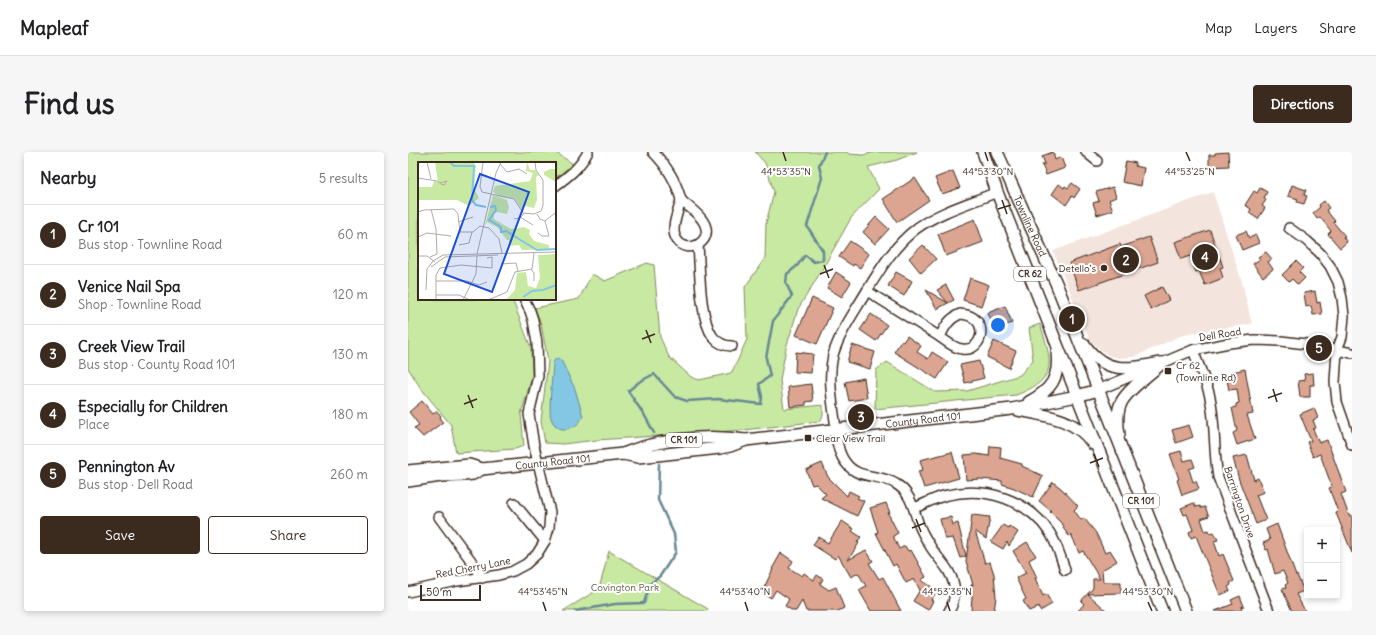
<!DOCTYPE html>
<html lang="en">
<head>
<meta charset="utf-8">
<style>
  :root { --surface:#fff; --page:#f6f6f6; --text:#202124; --muted:#757577; --line:#e0e0e0; --accent:#3b2a1e }
  body { margin:0; font-family:Delius,sans-serif; background:var(--page); color:var(--text) }
  .controls { position:absolute; right:12px; bottom:12px; display:grid; overflow:hidden; border-radius:4px; box-shadow:0 2px 6px #0003 }
  .controls button { width:36px; height:36px; display:grid; place-items:center; padding:0; border:0; border-bottom:1px solid var(--line); background:var(--surface); color:var(--text); font:20px sans-serif }
  .scale { position:absolute; left:12px; bottom:10px; width:61px; box-sizing:border-box; padding-left:4px; border:2px solid #3b2a1e; border-top:0; font-size:11px; line-height:14px; white-space:nowrap; color:#3b2a1e; -webkit-text-stroke:3px #fff; paint-order:stroke }
  .you { position:absolute; left:590px; top:173px; width:14px; height:14px; margin:-10px; border:3px solid #fff; border-radius:50%; background:#1a73e8; box-shadow:0 0 0 6px #1a73e833 }
  .badge { display:grid; place-items:center; width:26px; height:26px; border-radius:50%; background:var(--accent); color:#fff; font-size:13px; font-weight:700 }
  .pin { position:absolute; translate:-50% -50%; border:2px solid #fff; box-shadow:0 1px 4px #0006 }
  .list { margin:0; padding:0; list-style:none }
  h2 { display:flex; justify-content:space-between; align-items:center; height:52px; margin:0; padding:0 16px; font-size:17px }
  h2 small { font-size:13px; font-weight:400; color:var(--muted) }
  .list li { display:grid; grid-template-columns:26px 1fr auto; gap:12px; align-items:center; box-sizing:border-box; height:60px; padding:0 16px; border-top:1px solid var(--line) }
  .list b { display:block; font-size:15px; white-space:nowrap }
  .list p { margin:0; font-size:13px; white-space:nowrap; color:var(--muted) }
  .list em { font-size:13px; font-style:normal; color:var(--muted) }
  .actions { display:flex; gap:8px; padding:12px 16px }
  .actions a { flex:1; padding:9px 0; border:1px solid var(--accent); border-radius:4px; text-align:center; font-size:14px; color:var(--accent) }
  .actions .main { background:var(--accent); color:#fff }
  .map { position:relative; flex:none; width:944px; height:459px; overflow:hidden; border-radius:4px }
  header { display:flex; align-items:center; gap:24px; box-sizing:border-box; height:56px; padding:0 20px; background:var(--surface); border-bottom:1px solid var(--line) }
  header strong { font-size:19px }
  nav { display:flex; gap:22px; margin-inline-start:auto; font-size:14px }
  .intro { display:flex; align-items:center; justify-content:space-between; box-sizing:border-box; height:96px; padding:0 24px }
  h1 { margin:0; font-size:28px }
  .button { padding:10px 18px; border-radius:4px; background:var(--accent); color:#fff; font-size:14px; font-weight:700 }
  main { display:flex; gap:24px; padding:0 24px }
  aside { flex:1; background:var(--surface); border-radius:4px; box-shadow:0 2px 6px #0003 }
  .map>svg:first-child { display:block }
  .built { fill:#f4e4de }
  .green { fill:#c8e9a2; stroke:#828a60 }
  .water { fill:#84c7e5; stroke:#678895 }
  .lines { fill:none; stroke-linecap:round; stroke-linejoin:round }
  .stream { stroke:#678895; stroke-width:2.5 }
  .building { fill:#dba591; stroke:#3b2a1e }
  .minor-casing { stroke:#3b2a1e; stroke-width:12 }
  .major-casing { stroke:#3b2a1e; stroke-width:14 }
  .minor { stroke:#fff; stroke-width:9 }
  .major { stroke:#fff; stroke-width:11 }
  .ticks { fill:none; stroke:#3b2a1e; stroke-width:1.5 }
  .poi-dot { fill:#3b2a1e; stroke:#fff; stroke-width:1.5 }
  .labels { text-anchor:middle; stroke-width:4; stroke-linejoin:round; paint-order:stroke }
  .shield { fill:#fff; stroke:#766a62; stroke-width:1 }
  .shield-label { font-size:9px; font-weight:bold; fill:#3b2a1e }
  .street-label { font-size:10px; fill:#3b2a1e; stroke:#fff }
  .poi-label { font-size:10px; fill:#3b2a1e; stroke:#fff; text-anchor:start }
  .park-label { font-size:10px; fill:#5e5a3f; stroke:#fff }
  .inset-river { fill:none; stroke:#84c7e5; stroke-width:2 }
  .inset-road { fill:none; stroke:#b1aaa5; stroke-width:1 }
  .view { fill:#1d4ed8; fill-opacity:0.15; stroke:#1d4ed8; stroke-width:2 }
  .inset-edge { fill:none; stroke:#3b2a1e; stroke-width:2 }
  .ticks-label { font-size:10px; text-anchor:middle; fill:#3b2a1e; stroke:#fff; stroke-width:4; stroke-linejoin:round; paint-order:stroke }
</style>
</head>
<body>
<header>
<strong>Mapleaf</strong>
<nav><a>Map</a><a>Layers</a><a>Share</a></nav>
</header>
<div class="intro"><h1>Find us</h1><a class="button">Directions</a></div>
<main>
<aside>
<h2>Nearby<small>5 results</small></h2>
<ul class="list">
<li><span class="badge">1</span><div><b>Cr 101</b><p>Bus stop · Townline Road</p></div><em>60 m</em></li>
<li><span class="badge">2</span><div><b>Venice Nail Spa</b><p>Shop · Townline Road</p></div><em>120 m</em></li>
<li><span class="badge">3</span><div><b>Creek View Trail</b><p>Bus stop · County Road 101</p></div><em>130 m</em></li>
<li><span class="badge">4</span><div><b>Especially for Children</b><p>Place</p></div><em>180 m</em></li>
<li><span class="badge">5</span><div><b>Pennington Av</b><p>Bus stop · Dell Road</p></div><em>260 m</em></li>
</ul>
<div class="actions"><a class="main">Save</a><a>Share</a></div>
</aside>
<div class="map">
<svg width="944" height="459" viewBox="0 0 944 459">
  <rect width="100%" height="100%" fill="#fff"/>
  <filter id="ink" filterUnits="userSpaceOnUse"><feTurbulence type="fractalNoise" baseFrequency=".025" numOctaves="2"/><feDisplacementMap in="SourceGraphic" scale="8" xChannelSelector="R" yChannelSelector="G"/><feConvolveMatrix kernelMatrix="1 2 1 2 8 2 1 2 1" color-interpolation-filters="sRGB"/></filter>
  <g filter="url(#ink)">
    <!-- built -->
    <polygon class="built" points="805,40 834,130 844,172 795,179 772,184 726,205 711,206 701,204 687,193 681,186 645,99"/>
    <!-- green -->
    <g class="green">
      <polygon points="0,0 147,0 165,12 147,26 147,11 11,11 11,147 104,147 123,196 124,225 113,262 116,294 107,297 48,301 43,273 12,235 0,216"/>
      <polygon points="347,0 439,0 441,2 455,3 468,0 509,0 489,8 460,15 471,37 443,66 414,118 390,157 378,196 372,228 376,257 415,253 415,264 412,269 336,278 189,288 155,292 137,291 133,269 140,209 133,172 127,156 171,147 184,122 197,129 239,111 246,113 252,185 261,205 283,225 291,228 323,221 329,210 339,187 337,135 357,106 358,71 366,40 357,11"/>
      <path d="M 632,172 C 644,209 651,227 608,243 L 467,257 L 468,218 L 479,210 L 527,240 L 559,239 L 612,223 L 625,208 L 621,176 Z"/>
      <polygon points="201,399 300,457 299,459 155,459 191,437"/>
    </g>
    <!-- water -->
    <path class="water" d="M 149,206 L 153,208 L 167,237 L 175,264 C 171,272 167,275 159,277 C 151,278 145,273 143,266 C 140,259 145,220 145,210 Z"/>
    <g class="lines">
      <!-- stream -->
      <g class="stream">
        <polyline points="246,281 237,264 220,239 231,230 246,222 267,245 279,249 310,247 353,252 354,245 351,232 362,224 358,206 365,169 384,144 378,131 379,122 389,114 397,103 406,110 415,108 415,99 399,74 414,26 411,13 417,0"/>
        <polyline points="167,459 207,452 236,451 242,432 252,424 268,400 266,382 250,348 251,312"/>
      </g>
    </g>
    <!-- building -->
    <g class="building">
      <polygon points="645,0 647,8 653,5 657,16 638,23 634,12 637,12 634,4"/>
      <polygon points="820,0 821,14 801,15 801,3 807,3 807,1"/>
      <polygon points="718,9 728,11 727,14 736,16 733,34 714,30"/>
      <polygon points="545,19 552,36 534,42 527,26"/>
      <polygon points="507,26 521,48 489,70 475,47"/>
      <polygon points="664,31 672,37 666,46 664,44 658,53 644,42 651,32 656,36 657,34 660,36"/>
      <polygon points="884,33 898,38 896,43 899,44 896,52 889,50 890,47 880,44"/>
      <polygon points="705,35 708,45 701,48 705,58 689,63 685,51 691,49 688,40"/>
      <polygon points="852,36 859,40 856,46 858,48 854,54 857,56 850,67 841,61 843,57 837,53 846,39 849,41"/>
      <polygon points="916,49 921,56 918,58 927,69 925,70 937,84 935,85 939,90 932,96 920,82 923,79 912,65 909,67 905,61 912,55 911,53"/>
      <polygon points="468,65 481,77 467,92 455,80"/>
      <polygon points="567,67 575,90 538,104 530,82"/>
      <polygon points="802,78 815,115 812,116 815,126 797,133 791,119 788,120 782,104 773,107 767,90"/>
      <polygon points="838,79 841,86 848,83 851,91 834,98 828,83"/>
      <polygon points="741,85 750,110 671,138 661,111 712,92 713,95"/>
      <polygon points="442,89 461,102 452,116 446,112 445,114 431,105"/>
      <polygon points="515,93 528,107 513,121 501,106"/>
      <polygon points="858,100 864,107 860,110 865,117 855,125 845,112 852,107 850,105"/>
      <polygon points="888,109 895,116 891,120 897,126 890,133 884,127 881,130 874,123"/>
      <polygon points="428,120 443,130 434,145 419,136"/>
      <polygon points="488,120 504,129 496,144 480,134"/>
      <polygon points="562,126 581,133 573,154 555,148"/>
      <polygon points="538,133 546,148 540,151 529,138"/>
      <polygon points="754,135 761,148 743,158 736,144"/>
      <polygon points="518,138 540,151 529,157"/>
      <polygon points="907,139 909,151 912,150 914,162 905,163 903,154 898,155 896,141"/>
      <polygon points="404,146 425,156 409,192 388,183"/>
      <polygon points="597,154 604,171 587,177 580,161"/>
      <polygon points="463,162 479,173 468,189 452,178"/>
      <polygon points="499,184 513,194 509,200 520,207 524,200 540,210 529,227 486,200 493,189 495,190"/>
      <polygon points="586,189 608,199 601,216 579,205"/>
      <polygon points="444,193 467,200 462,217 439,210"/>
      <polygon points="388,200 405,202 403,221 387,220"/>
      <polygon points="571,209 576,226 557,231 552,213"/>
      <polygon points="837,217 845,262 839,263 847,287 829,293 825,281 829,279 824,256 828,255 828,252 831,251 829,237 821,238 819,228 826,227 824,220"/>
      <polygon points="905,221 906,233 902,233 902,245 892,245 890,229 897,228 896,222"/>
      <polygon points="456,226 459,246 441,249 437,230"/>
      <polygon points="403,232 405,249 398,250 398,253 382,255 380,235"/>
      <polygon points="14,249 25,262 29,259 33,264 32,265 35,270 15,285 6,276 11,273 1,260"/>
      <polygon points="906,256 910,266 905,268 908,276 905,277 911,291 919,288 938,340 933,342 941,364 944,363 944,401 928,361 930,360 921,336 924,335 912,302 905,305 899,290 903,289 892,262"/>
      <polygon points="781,273 785,285 768,291 764,278"/>
      <polygon points="582,294 593,295 592,306 614,312 614,314 635,324 625,345 606,336 594,332 594,329 572,327 558,328 556,303 568,302 581,304"/>
      <polygon points="773,299 776,309 784,307 787,315 781,317 785,330 788,329 791,337 774,343 769,328 771,327 762,302"/>
      <polygon points="544,300 551,326 516,336 510,319 515,318 512,308"/>
      <polygon points="839,303 846,328 850,326 856,340 848,343 858,368 848,372 831,328 825,306"/>
      <polygon points="414,311 420,325 439,344 441,339 451,344 449,346 456,349 449,364 413,346 418,342 408,332 404,333 398,318"/>
      <polygon points="645,330 654,337 670,354 666,358 673,368 676,366 688,381 697,401 702,398 709,409 694,418 695,430 713,430 713,441 680,442 699,459 670,459 676,452 673,449 685,436 685,427 692,427 675,399 671,401 663,382 661,384 655,376 656,374 642,360 643,359 631,349"/>
      <polygon points="478,351 482,361 480,361 490,381 485,384 491,397 497,394 500,399 503,398 518,425 513,428 524,435 521,439 527,442 523,448 525,449 520,458 505,449 512,438 506,427 498,431 488,412 485,414 468,381 470,380 462,356"/>
      <polygon points="786,351 788,355 792,354 793,356 797,355 801,364 793,367 797,379 801,378 802,381 806,380 810,388 806,389 811,404 815,402 826,429 822,431 823,433 820,435 822,439 812,443 788,384 783,386 781,380 785,378 779,362 776,363 773,356"/>
      <polygon points="564,363 582,365 578,387 567,379 577,411 582,410 586,422 588,445 586,459 563,459 564,444 563,433 565,433 558,409"/>
      <polygon points="543,365 545,373 550,371 558,404 552,406 545,386 537,387 532,367"/>
      <polygon points="434,369 446,377 444,379 453,385 449,390 451,391 440,408 458,398 465,409 461,411 471,427 475,425 493,459 463,459 451,438 458,434 450,421 443,425 430,403 427,407 405,393 410,385 420,391"/>
      <polygon points="869,372 888,424 889,423 896,439 888,442 897,459 884,459 874,437 878,436 877,433 880,431 875,419 867,422 860,397 858,398 855,391 862,388 858,377"/>
      <polygon points="595,373 600,376 601,374 610,380 601,394 599,390 595,397 583,390"/>
      <polygon points="619,390 628,404 621,408 629,426 627,426 635,444 638,442 644,452 632,459 630,455 621,459 615,449 618,447 608,426 618,421 605,399"/>
      <polygon points="373,401 385,409 381,416 394,424 396,421 406,428 409,423 415,427 412,432 421,438 428,435 436,456 430,459 398,459 394,449 388,459 385,459 377,454 381,447 368,438 363,446 354,440 365,417 364,417"/>
      <polygon points="832,444 836,454 833,455 834,459 807,459 825,452 823,448"/>
    </g>
    <g class="lines">
      <defs>
        <g id="minor">
          <path d="M 245,0 C 259,14 268,28 273,48"/>
          <polyline points="678,0 689,9"/>
          <path d="M 147,34 C 161,24 172,15 180,0"/>
          <path d="M 273,48 C 280,55 290,61 295,69 C 309,91 275,106 267,84 C 263,74 271,58 273,48 Z"/>
          <polyline points="881,76 899,89 912,101 922,114 930,130 934,146 936,164 934,185 929,198 927,230 929,250 944,293"/>
          <path d="M 290,93 C 292,117 291,165 305,185 C 310,191 317,194 324,194"/>
          <polyline points="459,139 532,185"/>
          <path d="M 552,162 C 583,163 576,201 554,197 C 546,196 538,189 532,185 C 537,174 541,167 552,162 Z"/>
          <path d="M 785,198 C 790,212 797,227 801,241 C 808,267 805,298 810,325 L 861,459"/>
          <polyline points="690,238 785,198 821,191 846,188 873,189 898,192 944,201"/>
          <polyline points="106,351 137,389"/>
          <path d="M 506,356 C 517,352 528,345 540,343 C 578,334 620,348 642,381 C 649,392 653,405 657,418"/>
          <polyline points="31,365 67,414 74,426"/>
          <polyline points="0,440 49,429 91,423 105,419 118,412 129,402 137,389 141,376 142,360 126,294 121,262 130,224 129,191 125,168 122,159 116,147"/>
          <path d="M 541,459 C 546,452 547,441 546,433 C 543,418 532,409 524,397 C 519,389 513,380 510,370 C 505,356 503,341 488,332 C 469,320 447,330 434,305 C 428,294 428,281 427,269 C 424,247 420,225 425,203 C 431,183 443,165 454,147 C 470,121 484,95 509,76 C 533,59 563,51 589,40"/>
        </g>
        <g id="major">
          <polyline points="575,0 589,40 754,459"/>
          <path id="s1" d="M 589,0 L 648,131 L 778,459"/>
          <path d="M 676,192 C 697,223 721,217 753,211"/>
          <path d="M 621,250 C 643,238 652,226 649,200"/>
          <path d="M 610,258 C 637,263 669,267 685,292"/>
          <path d="M 711,282 C 709,273 709,259 713,251 C 719,238 743,221 754,211"/>
          <path d="M 215,302 C 250,287 300,282 337,288"/>
          <polyline points="0,319 61,313 74,317"/>
          <path id="s2" d="M 0,329 L 33,324 L 56,323 L 65,322 L 74,317 L 131,311 L 215,302 L 230,305 L 240,304 L 312,296 L 322,294 L 338,288 L 604,257 L 669,244 L 690,238"/>
        </g>
      </defs>
      <!-- minor casing -->
      <use href="#minor" class="minor-casing"/>
      <!-- major casing -->
      <use href="#major" class="major-casing"/>
      <!-- minor -->
      <use href="#minor" class="minor"/>
      <!-- major -->
      <use href="#major" class="major"/>
    </g>
  </g>
  <!-- ticks -->
  <path class="ticks" d="M 375,0 L 378,9M 577,0 L 580,9M 778,0 L 782,9M 594,48 L 599,62M 590,57 L 603,53M 416,113 L 421,126M 412,122 L 425,117M 238,178 L 243,191M 234,187 L 247,182M 865,237 L 869,250M 60,243 L 65,256M 860,246 L 874,241M 56,252 L 69,247M 686,302 L 691,315M 682,311 L 695,306M 508,367 L 513,380M 504,376 L 517,371M 135,450 L 138,459M 337,450 L 340,459M 539,450 L 542,459M 740,450 L 744,459"/>
  <!-- markers -->
  <g class="poi-dot">
    <circle cx="696" cy="116" r="4"/>
    <rect x="756" y="215" width="8" height="8" rx="2"/>
    <rect x="396" y="282" width="8" height="8" rx="2"/>
  </g>
  <g class="labels">
    <!-- shield labels -->
    <g class="shield">
      <rect x="606" y="115" width="32" height="14" rx="3"/>
      <rect x="258" y="281" width="36" height="14" rx="3"/>
      <rect x="715" y="342" width="36" height="14" rx="3"/>
    </g>
    <g class="shield-label">
      <text x="622" y="125">CR 62</text>
      <text x="276" y="291">CR 101</text>
      <text x="733" y="352">CR 101</text>
    </g>
    <!-- street labels -->
    <g class="street-label">
      <text dy="4" stroke="none"><textPath href="#s1" startOffset="81">Townline Road</textPath></text>
      <text transform="translate(812 182) rotate(-9)" y="4">Dell Road</text>
      <text dy="4" stroke="none"><textPath href="#s2" startOffset="521">County Road 101</textPath></text>
      <text dy="4" stroke="none"><textPath href="#s2" startOffset="147">County Road 101</textPath></text>
      <text transform="translate(832 350) rotate(71)" y="4">Barrington Drive</text>
      <text transform="translate(65 415) rotate(-11)" y="4">Red Cherry Lane</text>
    </g>
    <!-- poi labels -->
    <g class="poi-label">
      <text x="688" y="120" text-anchor="end">Detello's</text>
      <text x="768" y="217">Cr 62<tspan x="768" dy="12">(Townline Rd)</tspan></text>
      <text x="408" y="290">Clear View Trail</text>
    </g>
    <!-- park labels -->
    <g class="park-label">
      <text x="217" y="439">Covington Park</text>
    </g>
  </g>
  <!-- overview -->
  <g transform="translate(10 10)">
    <rect width="138" height="138" fill="#fff"/>
    <path d="M 17,0 L 56,1 L 58,4 L 56,27 L 61,36 L 51,44 L 39,38 L 0,38 L 0,25 L 14,25 L 16,19 L 20,20 ZM 109,0 L 112,8 L 117,8 L 121,13 L 118,15 L 119,38 L 116,46 L 107,44 L 103,47 L 97,37 L 82,35 L 75,30 L 77,24 L 112,19 L 115,11 L 108,9 ZM 132,7 L 138,7 L 138,20 L 126,13 L 126,10 ZM 75,33 L 89,38 L 91,45 L 89,52 L 79,50 L 76,52 L 76,57 L 93,67 L 106,65 L 112,68 L 111,72 L 116,79 L 131,83 L 131,87 L 104,88 L 101,83 L 91,84 L 91,78 L 89,78 L 79,65 L 69,60 L 67,64 ZM 138,92 L 138,138 L 88,138 L 97,128 L 99,111 L 108,110 L 110,124 L 118,126 L 122,116 L 120,93 Z" fill="#c8e9a2"/>
    <path class="inset-river" d="M 32,0 L 36,4 L 56,4 L 54,38 L 58,43 L 68,45M 72,45 L 77,44 L 78,48 L 71,58 L 83,65 L 83,70 L 88,69 L 119,88 L 138,87M 105,135 L 114,129 L 125,128 L 138,123"/>
    <path class="inset-road" d="M 9,0 L 13,17M 65,0 L 62,25 L 64,30 L 96,37 L 105,51 L 116,52 L 123,49 L 125,43 L 125,18 L 118,8 L 117,0M 82,2 L 89,10 L 101,7 L 109,12M 0,16 L 19,19 L 23,22 L 26,23 L 29,19 L 22,21M 0,50 L 6,48 L 36,47 L 40,52 L 42,70 L 55,70 L 62,64 L 71,66 L 81,77 L 84,91M 119,52 L 122,57 L 127,59 L 137,51M 102,55 L 115,63M 96,57 L 102,56 L 106,51M 40,60 L 55,55M 120,71 L 124,74 L 131,74 L 127,59M 0,75 L 9,71 L 33,74M 41,83 L 51,81 L 54,70M 59,92 L 78,11 L 83,0M 0,94 L 9,94 L 17,100M 12,95 L 19,92 L 18,67 L 13,47M 83,102 L 98,101 L 100,109M 13,105 L 27,95 L 80,93M 113,107 L 116,111 L 116,119M 18,119 L 49,119 L 61,123 L 69,120M 8,128 L 9,107 L 15,99 L 25,93 L 138,90M 18,133 L 41,133 L 52,138M 18,138 L 18,113 L 22,106 L 43,103 L 74,106 L 74,95 L 69,96M 45,138 L 58,112 L 59,94M 70,138 L 89,130 L 97,110 L 114,107 L 116,91"/>
    <path class="view" d="M 62,12 L 111,30 L 74,130 L 26,112 Z"/>
    <rect width="138" height="138" class="inset-edge"/>
  </g>
  <g class="ticks-label">
    <text x="378" y="23">44°53'35"N</text>
    <text x="580" y="23">44°53'30"N</text>
    <text x="782" y="23">44°53'25"N</text>
    <text x="135" y="443">44°53'45"N</text>
    <text x="337" y="443">44°53'40"N</text>
    <text x="539" y="443">44°53'35"N</text>
    <text x="740" y="443">44°53'30"N</text>
  </g>
</svg>
<div class="controls">
<button>+</button>
<button>−</button>
</div>
<div class="scale">50 m</div>
<div class="you"></div>
<div class="pin badge" style="left:664px;top:167px">1</div>
<div class="pin badge" style="left:718px;top:108px">2</div>
<div class="pin badge" style="left:453px;top:265px">3</div>
<div class="pin badge" style="left:797px;top:105px">4</div>
<div class="pin badge" style="left:911px;top:196px">5</div>
</div>
</main>
</body>
</html>
